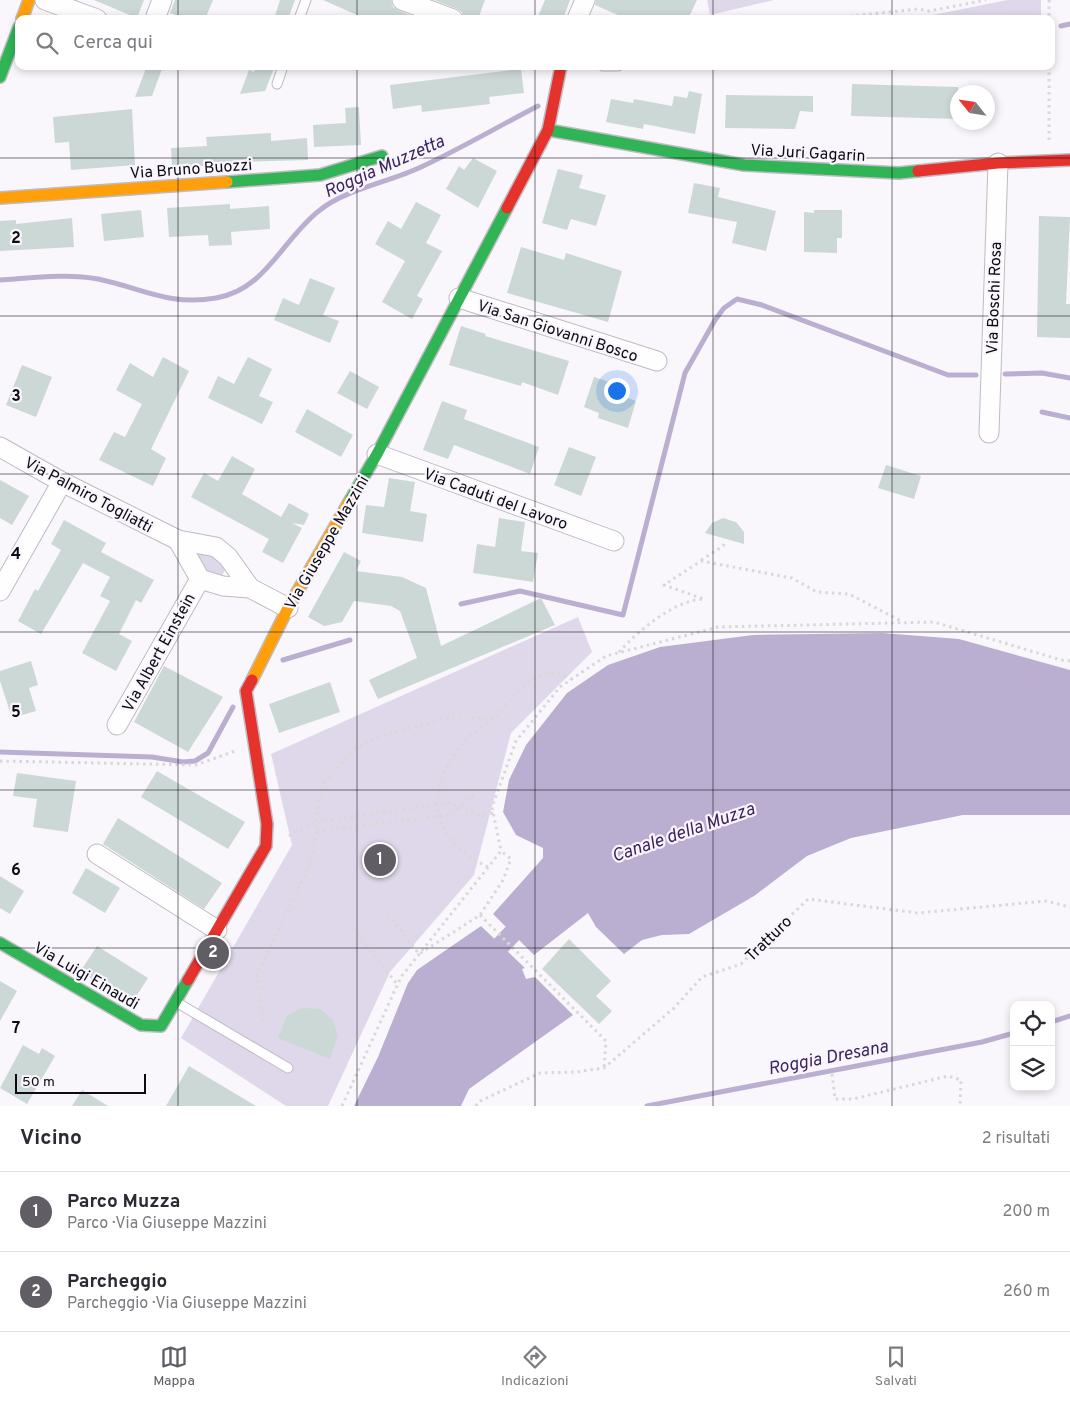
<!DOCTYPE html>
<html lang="it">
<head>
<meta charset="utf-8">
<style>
  :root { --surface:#fff; --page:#f7f7f7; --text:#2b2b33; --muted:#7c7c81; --line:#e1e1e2; --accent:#605d64 }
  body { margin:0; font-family:Overpass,sans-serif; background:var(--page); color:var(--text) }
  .controls { position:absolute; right:15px; bottom:15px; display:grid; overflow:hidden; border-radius:10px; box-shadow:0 2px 8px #0003 }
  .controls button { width:45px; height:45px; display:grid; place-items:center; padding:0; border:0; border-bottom:1px solid var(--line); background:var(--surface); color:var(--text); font:25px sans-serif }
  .compass { position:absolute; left:950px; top:85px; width:45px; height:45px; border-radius:50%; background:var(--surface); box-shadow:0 2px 8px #0003; rotate:300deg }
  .scale { position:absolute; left:15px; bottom:12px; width:131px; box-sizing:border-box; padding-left:5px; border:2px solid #0d0a13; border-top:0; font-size:14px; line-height:18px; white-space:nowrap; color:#0d0a13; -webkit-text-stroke:4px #f8f6fc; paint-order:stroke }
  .you { position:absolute; left:616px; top:390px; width:18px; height:18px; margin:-12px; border:4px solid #fff; border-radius:50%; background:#1a73e8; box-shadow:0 0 0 8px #1a73e833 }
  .badge { display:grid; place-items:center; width:32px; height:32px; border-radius:50%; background:var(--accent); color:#fff; font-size:16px; font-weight:700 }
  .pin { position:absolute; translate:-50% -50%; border:2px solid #fff; box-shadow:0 1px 5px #0006 }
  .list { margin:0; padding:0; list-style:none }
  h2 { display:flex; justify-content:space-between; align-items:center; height:65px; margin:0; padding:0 20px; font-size:21px }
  h2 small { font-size:16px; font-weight:400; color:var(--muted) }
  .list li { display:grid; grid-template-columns:32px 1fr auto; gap:15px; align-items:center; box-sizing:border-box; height:80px; padding:0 20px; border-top:1px solid var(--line) }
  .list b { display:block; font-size:19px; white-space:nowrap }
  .list p { margin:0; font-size:16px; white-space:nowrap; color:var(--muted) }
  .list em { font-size:16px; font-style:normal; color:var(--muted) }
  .icon { flex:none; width:28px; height:28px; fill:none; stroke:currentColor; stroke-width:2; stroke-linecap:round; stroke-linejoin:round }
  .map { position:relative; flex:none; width:1070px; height:1106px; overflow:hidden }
  .search { position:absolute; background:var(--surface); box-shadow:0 2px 8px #0003; left:15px; right:15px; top:15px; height:55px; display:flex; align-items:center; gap:12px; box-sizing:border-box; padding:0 18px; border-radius:10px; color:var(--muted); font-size:19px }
  .sheet { height:225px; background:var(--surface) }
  nav { display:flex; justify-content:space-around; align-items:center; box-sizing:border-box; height:70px; border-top:1px solid var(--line); background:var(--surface); font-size:14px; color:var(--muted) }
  nav a { display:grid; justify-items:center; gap:2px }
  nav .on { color:var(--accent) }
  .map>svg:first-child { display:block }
  .green { fill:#dfd8ea }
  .water { fill:#bbafd1 }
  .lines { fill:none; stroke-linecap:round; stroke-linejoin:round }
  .stream { stroke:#bbafd1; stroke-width:5 }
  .canal { stroke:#bbafd1; stroke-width:19 }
  .building { fill:#ccd8d6 }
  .lane-casing { stroke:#bebbc2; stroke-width:11 }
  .street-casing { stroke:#bebbc2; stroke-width:21 }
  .fast-casing { stroke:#bebbc2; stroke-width:14 }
  .slow-casing { stroke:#bebbc2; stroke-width:14 }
  .jam-casing { stroke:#bebbc2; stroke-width:14 }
  .path { stroke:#d8d8d9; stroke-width:3; stroke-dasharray:2.5 4; stroke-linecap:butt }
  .lane { stroke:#fefefe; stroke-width:9 }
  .street { stroke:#fefefe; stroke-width:19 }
  .fast { stroke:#30b455; stroke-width:11 }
  .slow { stroke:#ff9f0a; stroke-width:11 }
  .jam { stroke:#e5322d; stroke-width:11 }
  .grid { fill:none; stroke:#0d0a13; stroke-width:1; stroke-opacity:0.55 }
  .labels { text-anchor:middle; stroke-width:4.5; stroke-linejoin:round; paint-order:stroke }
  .street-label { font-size:16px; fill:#0d0a13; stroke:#f8f6fc }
  .water-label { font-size:18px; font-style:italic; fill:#3c245f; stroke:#f8f6fc }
  .grid-label { font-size:16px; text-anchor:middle; font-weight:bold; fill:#0d0a13; stroke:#f8f6fc; stroke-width:4.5; stroke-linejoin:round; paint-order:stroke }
</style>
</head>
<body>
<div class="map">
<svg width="1070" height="1106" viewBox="0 0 1070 1106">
  <rect width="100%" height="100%" fill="#f9f7fb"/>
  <!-- green -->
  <g class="green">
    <polygon points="707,0 774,0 710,15"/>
    <polygon points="1007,0 1041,0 1041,18 887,19 928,16"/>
    <polygon points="193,552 214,553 227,567 221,577 209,577"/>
    <polygon points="578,617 592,652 511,733 474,875 390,972 328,1106 286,1106 181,1038 292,845 271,754"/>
  </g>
  <!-- water -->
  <g class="water">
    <polygon points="882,633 959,639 1070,670 1070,815 963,815 851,838 807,856 754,896 689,934 662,935 642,940 624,954 596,927 588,913 534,955 493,914 543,858 543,848 516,835 503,812 509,780 526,745 567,693 608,665 660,647 753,635"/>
    <polygon points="481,926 525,968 522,969 526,979 535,977 573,1015 469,1089 461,1106 354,1106 378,1057 408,983 417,970"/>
  </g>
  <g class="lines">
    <!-- stream -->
    <g class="stream">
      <polyline points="1061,26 1070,24"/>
      <path d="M 0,280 C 30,278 68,273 98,279 C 142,288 168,306 216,298 C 266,290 283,238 320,210 C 346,189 390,182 421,167 C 460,149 499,126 538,106"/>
      <polyline points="1005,374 1042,373 1070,378"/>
      <polyline points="1042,412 1070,418"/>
      <polyline points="461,604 520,591 623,615 685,373 715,320 724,308 737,299 762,305 948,375 976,375"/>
      <polyline points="283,660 350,640"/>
      <polyline points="0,752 152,757 183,762 195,761 208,753 233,707"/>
      <polyline points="1051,1022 1070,1016"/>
      <polyline points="647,1106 982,1042 1014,1033"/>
    </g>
    <!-- canal -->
    <polyline class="canal" points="484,963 531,914"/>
  </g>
  <!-- building -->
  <g class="building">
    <polygon points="94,0 144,0 137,18"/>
    <polygon points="175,0 213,0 205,19 186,19 170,13"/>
    <polygon points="280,0 295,0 288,19 274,19"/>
    <polygon points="323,0 391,0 393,7 398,10 420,19 366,19"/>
    <polygon points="434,0 485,0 478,19 464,19 462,12 457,9"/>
    <polygon points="545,0 570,0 563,19 537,19"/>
    <polygon points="596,0 697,0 688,19 627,19 595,5"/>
    <polygon points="147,66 163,66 152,96 135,97"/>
    <polygon points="256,66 275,66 265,91 240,94 249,70 254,72"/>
    <polygon points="521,69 524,93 489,97 490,104 422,112 421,105 393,109 390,85"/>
    <polygon points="852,84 958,87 958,119 851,116"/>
    <polygon points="689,91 702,94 695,134 644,124 643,129 606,122 611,99 633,103 634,99 672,106 674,96 687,98"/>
    <polygon points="726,95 813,96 813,112 800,111 795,129 725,128"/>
    <polygon points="359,107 361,145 314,147 313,125 346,123 345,108"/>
    <polygon points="132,109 135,165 71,170 69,142 55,143 53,117"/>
    <polygon points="271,133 271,141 307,138 308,160 235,162 235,164 172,168 171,148 207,146 206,137"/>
    <polygon points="473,158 497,171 478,208 446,189 459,166 464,170"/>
    <polygon points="558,169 583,175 579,188 606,195 596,226 571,219 567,230 542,223"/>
    <polygon points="694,183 720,188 718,197 776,211 766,251 732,243 737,222 688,213"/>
    <polygon points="416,202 441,215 426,243 442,251 417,296 423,299 412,319 382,302 405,261 375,244 388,221 401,229"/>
    <polygon points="230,204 230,209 269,206 270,229 231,232 232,245 209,246 208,235 169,237 167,208"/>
    <polygon points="141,210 144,237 104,241 101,214"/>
    <polygon points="814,210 842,210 842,238 837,238 837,253 804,252 804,212 814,213"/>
    <polygon points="1039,216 1070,217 1066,304 1070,304 1070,338 1037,337"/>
    <polygon points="72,218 74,247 0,251 0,221 16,220 16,224"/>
    <polygon points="521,247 564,260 566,253 622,271 608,322 507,293"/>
    <polygon points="310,278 335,288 323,315 339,321 330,343 274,320 283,298 299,305"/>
    <polygon points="461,326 486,334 485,336 569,361 558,395 522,382 521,386 449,365"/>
    <polygon points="163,357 189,371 151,449 166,458 153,486 99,460 114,432 125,437 142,404 116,390 130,363 153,377"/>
    <polygon points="248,357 272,369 259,396 273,402 262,424 208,398 218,376 234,384"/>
    <polygon points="22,365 52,377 36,417 6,405"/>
    <polygon points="350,371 379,387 367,409 337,393"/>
    <polygon points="594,377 616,384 614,393 636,401 628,428 598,418 599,413 584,407"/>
    <polygon points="442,401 467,410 464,419 539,447 530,474 454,445 448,459 423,450"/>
    <polygon points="307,409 353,435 341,457 295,432"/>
    <polygon points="569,447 596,457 581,496 554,485"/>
    <polygon points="232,456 255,469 242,494 281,517 289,503 309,514 304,525 292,523 302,528 283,563 262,552 269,539 191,497 204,473 218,481"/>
    <polygon points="886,465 921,476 914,499 878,488"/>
    <polygon points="389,478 415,482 410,511 427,514 423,542 362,533 366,505 384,507"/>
    <polygon points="0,480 29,496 12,525 0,518"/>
    <polygon points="499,518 525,522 521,551 538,553 533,582 473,573 477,544 495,547"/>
    <polygon points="723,518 736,522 744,532 744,544 705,533 712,523"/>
    <polygon points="64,520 106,543 101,552 154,580 141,603 136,600 119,634 132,641 116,671 82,653 110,601 100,596 110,577 83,563 41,634 18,621 35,589 38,591 61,550 51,544"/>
    <polygon points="344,552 361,561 356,571 402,577 426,588 441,646 541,598 555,625 378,699 369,680 417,658 400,611 391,606 354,601 342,622 324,626 308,617"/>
    <polygon points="31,661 38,685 29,688 36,711 12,718 0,681 0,671"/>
    <polygon points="164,666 223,697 188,752 134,722"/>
    <polygon points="330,682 340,712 279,733 269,704"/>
    <polygon points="157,771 245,822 228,849 141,797"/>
    <polygon points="17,773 76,781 68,832 33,827 37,799 13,796"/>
    <polygon points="118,818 222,883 204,909 103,844"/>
    <polygon points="86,868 120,888 105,913 72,893"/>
    <polygon points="0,876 24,891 10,914 0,908"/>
    <polygon points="569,939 611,981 596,996 612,1011 599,1024 542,969"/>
    <polygon points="97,946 148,978 132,1003 80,972"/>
    <polygon points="0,981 17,991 0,1021"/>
    <polygon points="302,1008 320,1009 333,1020 338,1036 330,1059 278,1038 287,1015"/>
    <polygon points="23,1045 39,1054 42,1048 55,1056 27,1104 0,1088"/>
    <polygon points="189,1066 256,1106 166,1106"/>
    <polygon points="82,1090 108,1106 72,1106"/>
  </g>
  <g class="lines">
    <defs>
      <g id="lane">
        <polyline points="299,19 306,0"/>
        <polyline points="603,66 618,66"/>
        <polyline points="277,84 283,66"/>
        <polyline points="176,1002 288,1068"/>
      </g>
      <g id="street">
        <polyline points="45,0 97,19"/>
        <polyline points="402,0 453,19"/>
        <polyline points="155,19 162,0"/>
        <polyline points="577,19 585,0"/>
        <polyline points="459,298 657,361"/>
        <polyline points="989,433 998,163"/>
        <polyline points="0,447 62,482 178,540 216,547 228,557 250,588"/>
        <polyline points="377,454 614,541"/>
        <polyline points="178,540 200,579 223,586 250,588 288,608"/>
        <polyline points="0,591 62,482"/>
        <polyline points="117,725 200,579"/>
        <polyline points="97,854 217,930"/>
      </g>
      <g id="fast">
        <polyline points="0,77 19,27"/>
        <polyline points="548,130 744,165 899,173 918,171"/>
        <polyline points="227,182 320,175 382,156"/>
        <polyline points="349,502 377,454 507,208"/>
        <polyline points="0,943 141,1025 161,1026 188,980"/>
      </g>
      <g id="slow">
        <polyline points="22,19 29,0"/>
        <polyline points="0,198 227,182"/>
        <polyline points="252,680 288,608 349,502"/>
      </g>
      <g id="jam">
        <polyline points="918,171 998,163 1070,160"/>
        <polyline points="507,208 548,130 561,66"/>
        <polyline points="188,980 266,846 267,824 246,691 252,680"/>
      </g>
    </defs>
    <!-- lane casing -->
    <use href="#lane" class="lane-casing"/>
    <!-- street casing -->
    <use href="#street" class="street-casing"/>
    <!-- fast casing -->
    <use href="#fast" class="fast-casing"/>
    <!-- slow casing -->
    <use href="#slow" class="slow-casing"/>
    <!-- jam casing -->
    <use href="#jam" class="jam-casing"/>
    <!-- path -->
    <g class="path">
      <polyline points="1049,0 1049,19"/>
      <polyline points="824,19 918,9 929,11 986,0"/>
      <polyline points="1049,66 1049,140"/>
      <polyline points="701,560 723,546 725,542"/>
      <path d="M 619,652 C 638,631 674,600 704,599 L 664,585 L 701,561 L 792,578 L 817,592 L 849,594 L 903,622"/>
      <polyline points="0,761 196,765 235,751"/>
      <path d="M 493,813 C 469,817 469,808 449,803 L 315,822 L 324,783 L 354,749 L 383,735 L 453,717 L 495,718 C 509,701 528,673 553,673 C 558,672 566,677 571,679"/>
      <polyline points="317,831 451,815 468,798 475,796"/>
      <path d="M 488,867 C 430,839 423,795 461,745 C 469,734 484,726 495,718"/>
      <polyline points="388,914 419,954 480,915 503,880 511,859 501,851"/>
      <polyline points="480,915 606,1041 604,1068"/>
      <polyline points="358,935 397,984"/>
      <polyline points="263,1022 257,974 309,867 317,831 315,822 287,837"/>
      <polyline points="832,1074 835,1099 853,1099 948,1076 961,1080 960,1106"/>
      <polyline points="342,1106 401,977 501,851 492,807 516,741 560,687 606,656 718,627 934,622 1061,660 1070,661"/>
      <polyline points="476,1106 478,1102 540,1073 576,1072 604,1068 674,1008 702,977 741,964 808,899 918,913 1046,901 1070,907"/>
    </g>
    <!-- lane -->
    <use href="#lane" class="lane"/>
    <!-- street -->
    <use href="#street" class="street"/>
    <!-- fast -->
    <use href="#fast" class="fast"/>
    <!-- slow -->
    <use href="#slow" class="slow"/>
    <!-- jam -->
    <use href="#jam" class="jam"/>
  </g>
  <!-- grid -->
  <path class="grid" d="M 178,0 L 178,19M 357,0 L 357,19M 535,0 L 535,19M 713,0 L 713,19M 892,0 L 892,19M 178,66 L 178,1106M 357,66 L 357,1106M 535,66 L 535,1106M 713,66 L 713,1106M 892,66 L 892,1106M 0,158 L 1070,158M 0,316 L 1070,316M 0,474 L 1070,474M 0,632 L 1070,632M 0,790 L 1070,790M 0,948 L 1070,948"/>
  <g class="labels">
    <!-- street labels -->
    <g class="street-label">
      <text transform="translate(808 152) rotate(3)" y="6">Via Juri Gagarin</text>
      <text transform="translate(191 168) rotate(-4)" y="6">Via Bruno Buozzi</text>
      <text transform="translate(993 298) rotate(-88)" y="6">Via Boschi Rosa</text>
      <text transform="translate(558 330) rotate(18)" y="6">Via San Giovanni Bosco</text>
      <text transform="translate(89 494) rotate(28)" y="6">Via Palmiro Togliatti</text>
      <text transform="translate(496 498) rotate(20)" y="6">Via Caduti del Lavoro</text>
      <text transform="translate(326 542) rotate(-60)" y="6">Via Giuseppe Mazzini</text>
      <text transform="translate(158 652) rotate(-61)" y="6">Via Albert Einstein</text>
      <text transform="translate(768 938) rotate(-44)" y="6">Tratturo</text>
      <text transform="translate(87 975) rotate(30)" y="6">Via Luigi Einaudi</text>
    </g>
    <!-- water labels -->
    <g class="water-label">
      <text transform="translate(384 166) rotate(-24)" y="6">Roggia Muzzetta</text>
      <text transform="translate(683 832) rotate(-19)" y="6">Canale della Muzza</text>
      <text transform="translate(828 1057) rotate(-11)" y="6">Roggia Dresana</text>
    </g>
  </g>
  <g class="grid-label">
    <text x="16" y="243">2</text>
    <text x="16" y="401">3</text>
    <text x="16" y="559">4</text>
    <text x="16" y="717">5</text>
    <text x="16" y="875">6</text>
    <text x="16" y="1033">7</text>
  </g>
</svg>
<div class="controls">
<button><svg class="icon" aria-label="locate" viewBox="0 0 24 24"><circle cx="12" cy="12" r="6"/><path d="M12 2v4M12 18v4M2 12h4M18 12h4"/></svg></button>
<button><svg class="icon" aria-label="layers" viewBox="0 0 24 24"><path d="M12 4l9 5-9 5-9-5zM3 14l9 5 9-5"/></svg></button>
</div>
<svg class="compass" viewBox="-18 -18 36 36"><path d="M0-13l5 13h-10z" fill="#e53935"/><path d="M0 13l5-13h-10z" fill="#7c7c81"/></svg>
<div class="scale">50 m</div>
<div class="you"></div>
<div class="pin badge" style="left:380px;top:860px">1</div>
<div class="pin badge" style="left:213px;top:953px">2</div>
<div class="search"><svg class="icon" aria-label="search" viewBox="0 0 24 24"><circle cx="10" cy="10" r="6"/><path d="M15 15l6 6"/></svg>Cerca qui</div>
</div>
<section class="sheet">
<h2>Vicino<small>2 risultati</small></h2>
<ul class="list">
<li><span class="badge">1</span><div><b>Parco Muzza</b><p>Parco · Via Giuseppe Mazzini</p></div><em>200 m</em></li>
<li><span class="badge">2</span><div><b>Parcheggio</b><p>Parcheggio · Via Giuseppe Mazzini</p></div><em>260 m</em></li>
</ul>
</section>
<nav>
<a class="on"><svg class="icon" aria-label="map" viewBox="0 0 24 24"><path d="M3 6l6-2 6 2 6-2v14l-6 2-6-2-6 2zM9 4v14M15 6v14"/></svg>Mappa</a>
<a><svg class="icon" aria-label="directions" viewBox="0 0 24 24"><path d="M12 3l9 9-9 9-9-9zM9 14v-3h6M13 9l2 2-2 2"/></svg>Indicazioni</a>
<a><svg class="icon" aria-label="saved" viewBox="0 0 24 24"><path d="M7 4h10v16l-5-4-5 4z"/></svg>Salvati</a>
</nav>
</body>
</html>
